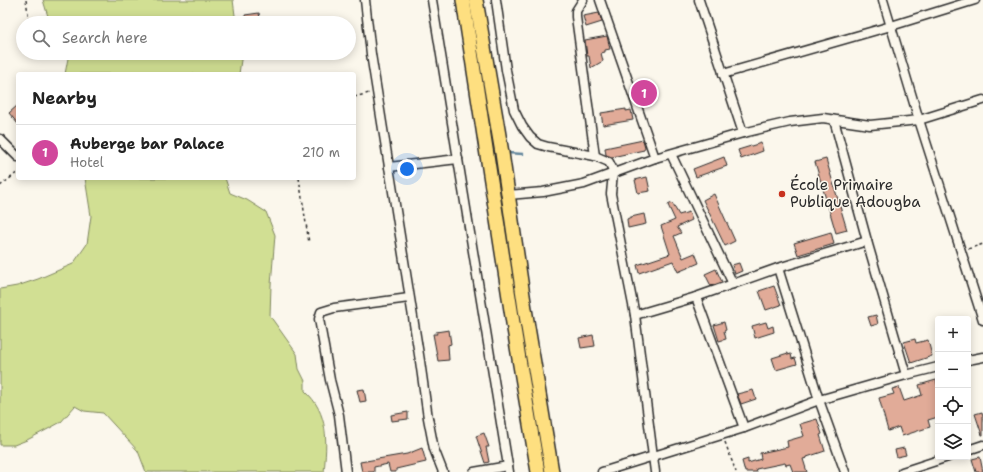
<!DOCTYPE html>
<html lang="en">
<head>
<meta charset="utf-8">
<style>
  :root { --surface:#fff; --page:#f6f6f6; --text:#222; --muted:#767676; --line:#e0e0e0; --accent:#c8321e }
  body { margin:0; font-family:"Shantell Sans",sans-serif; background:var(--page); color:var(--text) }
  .controls { position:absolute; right:12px; bottom:12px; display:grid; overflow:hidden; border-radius:4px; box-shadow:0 2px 10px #0003 }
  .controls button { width:36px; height:36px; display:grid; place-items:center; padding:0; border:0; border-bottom:1px solid var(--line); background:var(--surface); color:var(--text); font:20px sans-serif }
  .you { position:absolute; left:407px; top:169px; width:14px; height:14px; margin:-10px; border:3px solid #fff; border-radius:50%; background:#1a73e8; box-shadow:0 0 0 6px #1a73e833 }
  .badge { display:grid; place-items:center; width:26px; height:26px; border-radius:50%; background:var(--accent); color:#fff; font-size:13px; font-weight:700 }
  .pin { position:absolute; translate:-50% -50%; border:2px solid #fff; box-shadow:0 1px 4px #0006 }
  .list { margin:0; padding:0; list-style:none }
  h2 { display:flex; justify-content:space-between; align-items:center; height:52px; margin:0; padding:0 16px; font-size:17px }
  h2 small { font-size:13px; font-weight:400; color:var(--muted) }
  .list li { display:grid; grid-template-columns:26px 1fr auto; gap:12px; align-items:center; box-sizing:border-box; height:56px; padding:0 16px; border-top:1px solid var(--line) }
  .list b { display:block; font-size:15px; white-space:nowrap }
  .list p { margin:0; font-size:13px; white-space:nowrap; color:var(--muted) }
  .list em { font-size:13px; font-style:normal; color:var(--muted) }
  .icon { flex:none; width:22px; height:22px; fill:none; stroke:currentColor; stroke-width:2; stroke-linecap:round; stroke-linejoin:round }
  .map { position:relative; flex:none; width:983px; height:472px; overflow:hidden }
  .search { position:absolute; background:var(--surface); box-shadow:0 2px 10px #0003; left:16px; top:16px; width:340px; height:44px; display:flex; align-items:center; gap:10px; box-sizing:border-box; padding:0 14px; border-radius:22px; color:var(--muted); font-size:15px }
  .panel { position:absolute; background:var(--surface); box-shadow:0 2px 10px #0003; left:16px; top:72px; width:340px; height:108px; border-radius:4px }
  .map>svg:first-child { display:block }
  .green { fill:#d1df93; stroke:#7e855f }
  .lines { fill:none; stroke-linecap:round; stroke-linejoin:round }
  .stream { stroke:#63869c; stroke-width:2.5 }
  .building { fill:#e1ab98; stroke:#2b2b2b }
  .minor-casing { stroke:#2b2b2b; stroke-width:11 }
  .primary-casing { stroke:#2b2b2b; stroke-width:16 }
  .path { stroke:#2b2b2b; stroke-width:1.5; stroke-dasharray:3 3; stroke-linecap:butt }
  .minor { stroke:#fbf7ec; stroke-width:8 }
  .primary { stroke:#fedf80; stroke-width:13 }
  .poi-dot { fill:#c8321e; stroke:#fbf7ec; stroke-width:1.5 }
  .labels { text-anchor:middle; stroke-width:3; stroke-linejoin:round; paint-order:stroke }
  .poi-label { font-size:15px; fill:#2b2b2b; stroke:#fbf7ec; text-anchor:start }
</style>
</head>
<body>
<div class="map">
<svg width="983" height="472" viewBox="0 0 983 472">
  <rect width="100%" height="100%" fill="#fbf7ec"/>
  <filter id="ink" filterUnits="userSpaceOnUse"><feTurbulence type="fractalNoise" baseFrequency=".025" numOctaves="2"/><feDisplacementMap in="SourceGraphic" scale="8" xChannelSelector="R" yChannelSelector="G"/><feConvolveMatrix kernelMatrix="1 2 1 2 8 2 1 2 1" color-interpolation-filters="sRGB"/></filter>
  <g filter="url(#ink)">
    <!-- green -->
    <g class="green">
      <polygon points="43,0 233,0 236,23 50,23"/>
      <polygon points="69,53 242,53 239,74 65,74"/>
      <path d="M 85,178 L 225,178 L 230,193 L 247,200 L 266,212 L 275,235 L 271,285 L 270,316 L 297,354 L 299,369 L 305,381 L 305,391 C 329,413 327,442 324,472 L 146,472 L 138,451 L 103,413 L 84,411 L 75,406 L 61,422 L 50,428 L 27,440 L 14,445 L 0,445 L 0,289 L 17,286 L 38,279 L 73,264 L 87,244 L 91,216 Z"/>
    </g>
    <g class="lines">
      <!-- stream -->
      <polyline class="stream" points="507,153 523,154"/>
    </g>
    <!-- building -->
    <g class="building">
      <polygon points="259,13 261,23 247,23 245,15"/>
      <polygon points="599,13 602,22 586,27 583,16"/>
      <polygon points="607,36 610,49 605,50 605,52 601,53 603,61 591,68 589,56 587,56 585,40"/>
      <polygon points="18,105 18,124 9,113"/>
      <polygon points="626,109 626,111 631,110 633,120 603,125 601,113"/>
      <polygon points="643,140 645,147 644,150 612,157 606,155 605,148"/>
      <polygon points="761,143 763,151 741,159 738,150"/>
      <polygon points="724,157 727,166 696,177 693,169"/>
      <polygon points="826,159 847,230 836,233 815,162"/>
      <polygon points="647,177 650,191 638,193 635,180"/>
      <polygon points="714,194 735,241 725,246 703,200"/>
      <polygon points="672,203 679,215 689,212 692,220 677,227 681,233 674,236 683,258 695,253 699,263 678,272 673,261 639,273 637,265 670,254 661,226 675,220 668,205"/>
      <polygon points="644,214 646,224 628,228 627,219 631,217"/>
      <polygon points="831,232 834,244 798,255 794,243"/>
      <polygon points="739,263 742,271 735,274 732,265"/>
      <polygon points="716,269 722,282 711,286 705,274"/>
      <polygon points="774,286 781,305 766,310 759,291"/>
      <polygon points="876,315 878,324 871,326 868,317"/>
      <polygon points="724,322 726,330 724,331 726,339 719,341 714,325"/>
      <polygon points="766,322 768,328 773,326 774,332 755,338 752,326"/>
      <polygon points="449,330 451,344 448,345 449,360 438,361 433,334 437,334 436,332"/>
      <polygon points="593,335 595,346 581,348 579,338"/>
      <polygon points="915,339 916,343 928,340 932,356 911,363 904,342"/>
      <polygon points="788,353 788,355 791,354 792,359 795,358 797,364 776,370 772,358"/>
      <polygon points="936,380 938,388 938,417 928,420 930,427 902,436 899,427 888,431 879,398 894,394 892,389 899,387 904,401 922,395 919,385"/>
      <polygon points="364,389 366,401 360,402 357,390"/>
      <polygon points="753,390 756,399 741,404 737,394"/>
      <polygon points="408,412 408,419 392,421 391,415"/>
      <polygon points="982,412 983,416 983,435 982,435 975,414"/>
      <polygon points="817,419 822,434 820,435 825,451 807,457 807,458 803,459 807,472 793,472 790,464 786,465 785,463 756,469 757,472 745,472 742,461 748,459 748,463 761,459 760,453 788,447 787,441 804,436 800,424"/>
      <polygon points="484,433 489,447 486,447 489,462 485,463 476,436"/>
      <polygon points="422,448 426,462 396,469 396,472 390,472 388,464 374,467 374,472 362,472 360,462 407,454"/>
      <polygon points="904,448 906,455 897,457 895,450"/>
      <polygon points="980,457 983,472 976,472 972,459"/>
    </g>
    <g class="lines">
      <defs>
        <g id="minor">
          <polyline points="365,0 371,54 420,361 428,418 434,449 443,472"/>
          <polyline points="432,0 509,472"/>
          <polyline points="496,0 506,70 514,110 522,126 530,137 538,144 548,147 595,156 609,162 612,168 613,173 611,194 635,315 655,472"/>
          <polyline points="583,0 576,11 576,17 595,156"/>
          <polyline points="600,0 655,158"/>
          <polyline points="699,0 743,133"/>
          <polyline points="883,0 919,120 983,320"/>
          <polyline points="723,74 891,26 975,0"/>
          <polyline points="834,120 867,241 906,375"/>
          <polyline points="0,139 18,157"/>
          <polyline points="671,154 733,284"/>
          <polyline points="389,167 458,159"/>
          <polyline points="508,195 543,192 584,184 655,158 743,133 790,122 823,118 870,125 919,120 983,100"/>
          <polyline points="778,268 819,400 845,472"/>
          <polyline points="696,297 744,428"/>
          <polyline points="635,315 696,297 778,268 867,241"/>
          <polyline points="968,360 983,357"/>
          <polyline points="968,450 983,445"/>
          <polyline points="346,472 339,415 330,380 319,319 321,312 334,308 409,298"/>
          <polyline points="474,472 508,466"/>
          <polyline points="602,472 744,428 819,400 906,375 938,367"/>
          <polyline points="902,472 948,457"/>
        </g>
        <g id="primary">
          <polyline points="463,0 513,323 538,472"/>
          <polyline points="476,0 502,153 525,309 552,472"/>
        </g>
      </defs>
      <!-- minor casing -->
      <use href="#minor" class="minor-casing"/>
      <!-- primary casing -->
      <use href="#primary" class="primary-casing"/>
      <!-- path -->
      <g class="path">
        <polyline points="26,0 29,20"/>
        <polyline points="354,97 369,93"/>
        <polyline points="299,178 309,243"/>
        <polyline points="0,186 18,172"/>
        <polyline points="968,249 983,244"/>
        <polyline points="725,442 736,472"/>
      </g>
      <!-- minor -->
      <use href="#minor" class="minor"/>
      <!-- primary -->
      <use href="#primary" class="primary"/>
    </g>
  </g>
  <!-- markers -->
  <circle class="poi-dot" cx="782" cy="194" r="4"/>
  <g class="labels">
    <!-- poi labels -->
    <g class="poi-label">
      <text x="790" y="190">École Primaire<tspan x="790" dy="17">Publique Adougba</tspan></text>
    </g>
  </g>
</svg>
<div class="controls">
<button>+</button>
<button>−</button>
<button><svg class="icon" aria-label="locate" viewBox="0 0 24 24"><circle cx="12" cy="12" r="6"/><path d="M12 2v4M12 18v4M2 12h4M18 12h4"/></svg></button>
<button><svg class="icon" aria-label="layers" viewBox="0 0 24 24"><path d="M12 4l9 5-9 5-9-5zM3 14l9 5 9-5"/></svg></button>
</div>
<div class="you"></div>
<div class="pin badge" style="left:644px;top:93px;background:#d1479c">1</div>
<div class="search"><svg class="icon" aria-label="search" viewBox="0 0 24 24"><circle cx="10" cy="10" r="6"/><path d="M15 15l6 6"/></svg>Search here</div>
<section class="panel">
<h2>Nearby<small></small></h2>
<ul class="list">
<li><span class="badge" style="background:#d1479c">1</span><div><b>Auberge bar Palace</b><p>Hotel</p></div><em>210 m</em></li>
</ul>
</section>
</div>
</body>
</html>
